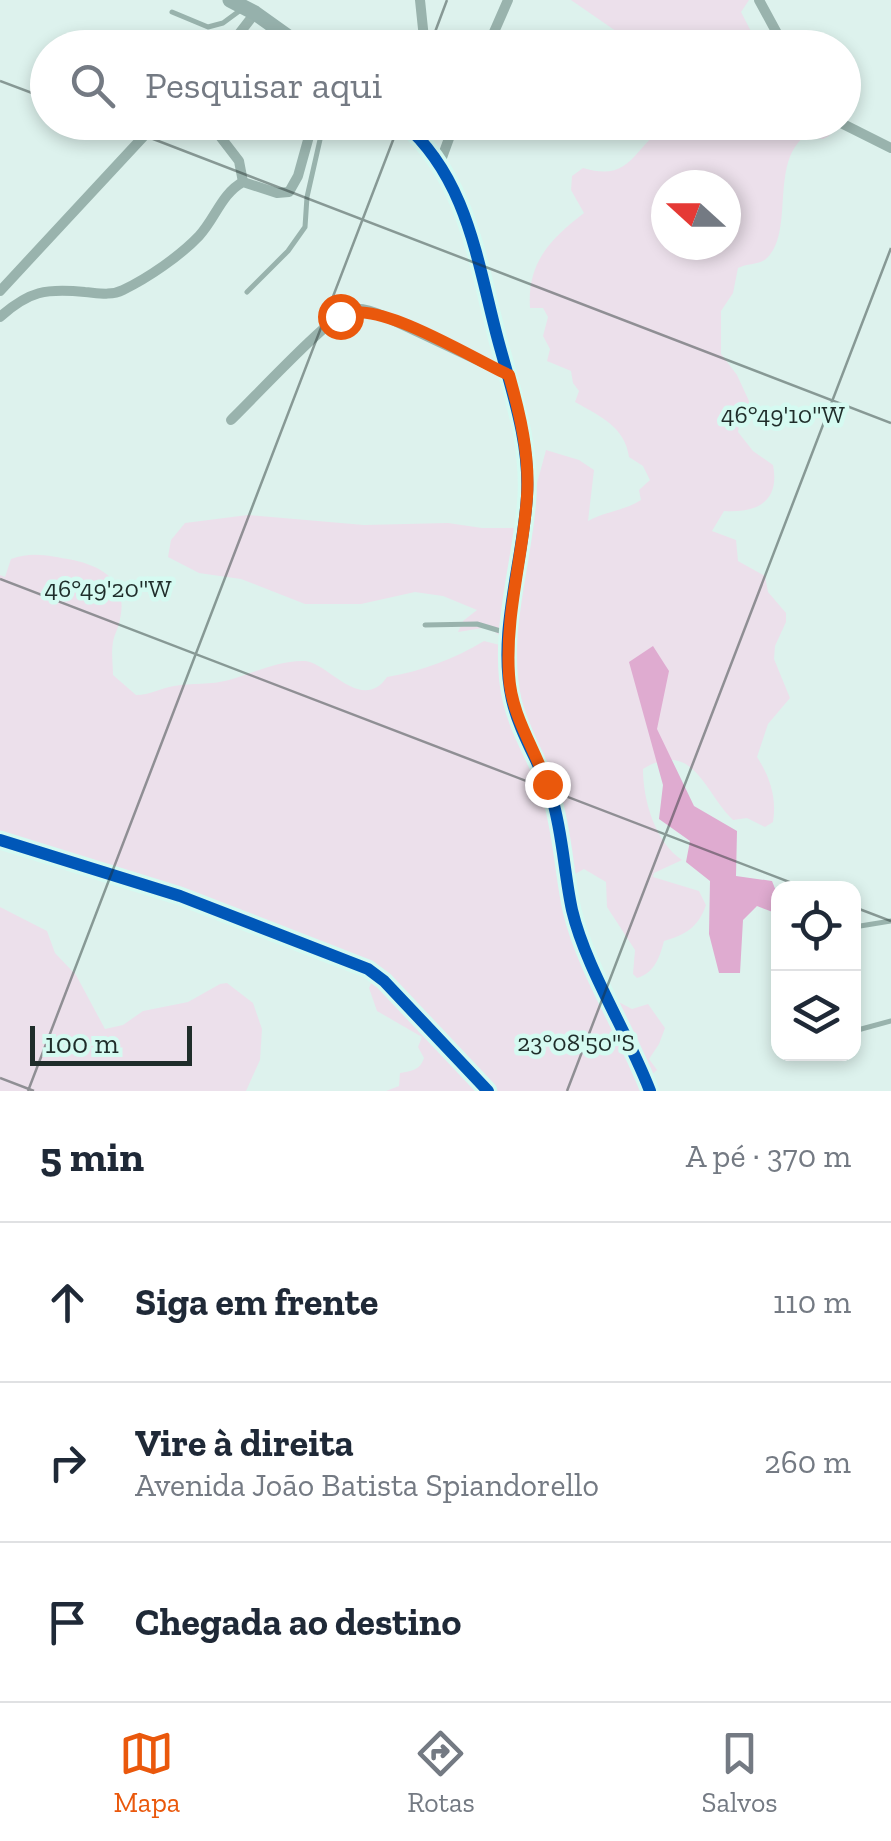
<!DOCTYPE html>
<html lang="pt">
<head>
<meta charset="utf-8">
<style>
  :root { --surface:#fff; --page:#f6f6f7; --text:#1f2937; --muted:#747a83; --line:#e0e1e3; --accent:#ea580c }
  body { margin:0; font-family:"Zilla Slab",serif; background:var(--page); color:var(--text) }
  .controls { position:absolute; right:30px; bottom:30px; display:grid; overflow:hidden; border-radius:20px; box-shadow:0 5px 15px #0003 }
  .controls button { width:90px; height:90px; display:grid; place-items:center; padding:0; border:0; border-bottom:2px solid var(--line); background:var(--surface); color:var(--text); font:50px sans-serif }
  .compass { position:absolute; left:651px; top:170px; width:90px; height:90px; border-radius:50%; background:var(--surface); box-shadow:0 5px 15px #0003; rotate:291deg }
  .scale { position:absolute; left:30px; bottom:25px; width:162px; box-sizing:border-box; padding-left:10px; border:5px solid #1f2d2a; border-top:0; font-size:28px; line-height:35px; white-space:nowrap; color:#1f2d2a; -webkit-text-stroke:8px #d5faf1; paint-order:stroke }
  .stop { position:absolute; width:30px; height:30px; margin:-22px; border:8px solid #ea580c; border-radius:50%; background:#fff }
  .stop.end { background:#ea580c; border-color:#fff; box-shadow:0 2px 10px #0008 }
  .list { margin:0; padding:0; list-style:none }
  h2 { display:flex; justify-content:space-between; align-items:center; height:130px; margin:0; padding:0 40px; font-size:42px }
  h2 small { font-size:32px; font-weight:400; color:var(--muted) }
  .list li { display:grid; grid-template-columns:65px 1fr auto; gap:30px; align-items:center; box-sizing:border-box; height:160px; padding:0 40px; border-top:2px solid var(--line) }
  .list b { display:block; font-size:38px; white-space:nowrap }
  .list p { margin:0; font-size:32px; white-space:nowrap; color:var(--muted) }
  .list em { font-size:32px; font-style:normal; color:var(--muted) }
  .icon { flex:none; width:55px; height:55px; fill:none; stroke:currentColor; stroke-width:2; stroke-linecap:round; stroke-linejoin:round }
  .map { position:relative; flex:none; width:891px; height:1091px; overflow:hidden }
  .search { position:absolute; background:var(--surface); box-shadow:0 5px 15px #0003; left:30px; right:30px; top:30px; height:110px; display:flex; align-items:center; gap:25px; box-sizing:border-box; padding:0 35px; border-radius:55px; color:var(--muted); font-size:38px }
  .sheet { height:610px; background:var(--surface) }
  nav { display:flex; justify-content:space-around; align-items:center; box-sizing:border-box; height:140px; border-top:2px solid var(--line); background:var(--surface); font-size:28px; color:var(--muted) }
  nav a { display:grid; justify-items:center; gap:5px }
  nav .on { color:var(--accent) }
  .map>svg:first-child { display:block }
  .green { fill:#ece0eb; fill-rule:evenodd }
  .water { fill:#dfabd0 }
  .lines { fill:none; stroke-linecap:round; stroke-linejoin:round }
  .lane { stroke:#99b3ad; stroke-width:5 }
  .street { stroke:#99b3ad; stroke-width:10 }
  .secondary { stroke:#96b1ac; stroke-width:15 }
  .cycleway-casing { stroke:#d5faf1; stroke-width:19 }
  .cycleway { stroke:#0057b8; stroke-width:12 }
  .route { stroke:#ea580c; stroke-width:12 }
  .ticks { fill:none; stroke:#1f2d2a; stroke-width:2.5; stroke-opacity:0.45 }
  .ticks-label { font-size:25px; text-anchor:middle; fill:#1f2d2a; stroke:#d5faf1; stroke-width:9; stroke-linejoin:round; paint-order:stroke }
</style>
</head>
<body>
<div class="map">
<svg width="891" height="1091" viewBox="0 0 891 1091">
  <rect width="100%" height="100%" fill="#ddf2ed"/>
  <!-- green -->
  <g class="green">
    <polygon points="571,0 749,0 741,12 759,47 639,47"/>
    <path d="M 672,123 L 835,123 L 829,136 L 823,139 L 805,136 C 770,163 794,230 768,257 C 761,265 748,263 738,268 L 733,293 L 721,311 L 721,354 L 737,375 L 749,401 L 748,412 L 739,425 L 738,432 L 753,451 L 773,465 C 780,501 758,513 724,511 L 712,531 L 736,540 L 738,561 L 765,576 L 768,592 L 786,613 L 786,622 L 775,646 L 774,659 L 790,698 L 768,724 L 757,757 C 770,777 777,798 773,822 L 765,827 L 747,818 L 733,820 C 704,792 693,738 643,769 C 643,800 655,842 682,860 L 654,873 L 653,877 L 699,891 L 706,905 C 699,926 686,935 664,941 C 660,956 655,973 637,978 L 633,974 L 635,950 L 607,907 L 606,882 L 584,869 L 575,874 L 569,909 L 609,997 L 632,1009 L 648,1004 L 665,1028 L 659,1044 L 649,1059 L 657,1070 L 645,1081 L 643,1091 L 386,1091 L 399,1086 L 400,1073 C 412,1071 420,1070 424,1058 L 418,1047 L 422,1037 L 377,1011 L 369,988 L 376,973 L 292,940 L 250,931 L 196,899 L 155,896 L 123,881 L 14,851 L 0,843 L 0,575 L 5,577 L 11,559 C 33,551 50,556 73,560 C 105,567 128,583 120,619 C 119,627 114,635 113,642 C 111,653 113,664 113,675 L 136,695 C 150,695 161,688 174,686 C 192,683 211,685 229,680 C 254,673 279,660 305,661 C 327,662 362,714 387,677 C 422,671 454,659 484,641 L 504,646 L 502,638 L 489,627 L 458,632 L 463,621 L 477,610 L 443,596 L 415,592 L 361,604 L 305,604 L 241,579 L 199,573 L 168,557 L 171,540 L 185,523 L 248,515 L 364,525 L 448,523 L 482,528 L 518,528 L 529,513 L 546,450 L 579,460 L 594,470 L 588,521 C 606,511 624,511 641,500 L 639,490 L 650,480 L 643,466 L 629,457 C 625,427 600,416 575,402 L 579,391 L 573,383 L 571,371 L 547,361 L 550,349 L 543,336 L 548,317 L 543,308 L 530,308 C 527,263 550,239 584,213 L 571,190 L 572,176 L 583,168 C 635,184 633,142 672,123 ZM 666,185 L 726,185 L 726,245 L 666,245 Z"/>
    <polygon points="0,907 47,931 55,953 76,975 105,1029 123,1025 143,1011 188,1002 220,984 227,983 253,1003 262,1029 260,1060 246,1091 0,1091"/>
  </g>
  <!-- water -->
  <polygon class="water" points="653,646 669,671 657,729 694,806 737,831 736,876 772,881 778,896 778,914 757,906 743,920 740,973 719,973 709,934 710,881 686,862 690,841 659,819 663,785 629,662"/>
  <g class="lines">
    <!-- lane -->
    <g class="lane">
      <polyline points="172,12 208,27 223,23 242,9"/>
      <polyline points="247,292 288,251 305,227 307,197 324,122"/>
      <polyline points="425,625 477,624 507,633"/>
      <polyline points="854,927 891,921"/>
      <polyline points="854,1031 891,1021"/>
    </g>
    <!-- street -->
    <g class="street">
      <polyline points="420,0 425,48"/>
      <polyline points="759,0 785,48"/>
      <polyline points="228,48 255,13"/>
      <polyline points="487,48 508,0"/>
      <polyline points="209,122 239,161 243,182"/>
      <polyline points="839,122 891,148"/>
      <polyline points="426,145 427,122"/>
      <polyline points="440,163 455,122"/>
      <polyline points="0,291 157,122"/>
      <path d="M 0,317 C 29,291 46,288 85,292 C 98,293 111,296 123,290 C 148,278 180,256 199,236 C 215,219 222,193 243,182 L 277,193 L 289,192 L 298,176 L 313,122"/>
      <path d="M 231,420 C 253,399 328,318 349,310 C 362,306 377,313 388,318 L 507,374"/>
      <polyline points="0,840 180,896 368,969 384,981 488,1091"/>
    </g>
    <!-- secondary -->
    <g class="secondary">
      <polyline points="230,0 255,13 304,48"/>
      <path d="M 402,122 C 468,178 477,262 498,340 C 512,392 530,442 527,496 C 523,563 497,633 512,700 C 520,734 541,765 552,798 C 563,835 564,873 572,910 C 586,969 628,1033 650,1091"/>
    </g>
    <defs>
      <g id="cycleway">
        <path d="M 402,122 C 468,178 477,262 498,340 C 512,392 530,442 527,496 C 523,563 497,633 512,700 C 520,734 541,765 552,798 C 563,835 564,873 572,910 C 586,969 628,1033 650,1091"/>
        <polyline points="0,840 180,896 368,969 384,981 488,1091"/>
      </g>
    </defs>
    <!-- cycleway casing -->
    <use href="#cycleway" class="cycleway-casing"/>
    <!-- cycleway -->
    <use href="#cycleway" class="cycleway"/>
  </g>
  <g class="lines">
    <!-- route -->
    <path class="route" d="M 340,316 C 374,296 473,359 509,375 C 520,414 530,456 527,497 C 523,556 505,615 509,675 C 511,715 534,747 547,784"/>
  </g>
  <!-- ticks -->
  <path class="ticks" d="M 429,48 L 447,0M 0,81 L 48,99M 109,122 L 891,423M 0,579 L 805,888M 854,907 L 891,921M 0,1078 L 34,1091M 28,1091 L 400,122M 567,1091 L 891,248"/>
  <g class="ticks-label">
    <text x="783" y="423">46°49'10"W</text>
    <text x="108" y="597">46°49'20"W</text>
    <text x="576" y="1051">23°08'50"S</text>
  </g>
</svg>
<div class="controls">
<button><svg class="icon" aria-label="locate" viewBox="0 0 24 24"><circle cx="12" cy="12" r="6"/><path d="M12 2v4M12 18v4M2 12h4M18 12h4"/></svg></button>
<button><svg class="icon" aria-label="layers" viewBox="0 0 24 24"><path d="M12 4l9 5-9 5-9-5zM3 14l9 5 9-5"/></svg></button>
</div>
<svg class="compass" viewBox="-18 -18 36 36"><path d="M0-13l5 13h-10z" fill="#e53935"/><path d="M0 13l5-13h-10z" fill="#747a83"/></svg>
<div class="scale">100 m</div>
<div class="stop" style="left:340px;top:316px"></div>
<div class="stop end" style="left:547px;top:784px"></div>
<div class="search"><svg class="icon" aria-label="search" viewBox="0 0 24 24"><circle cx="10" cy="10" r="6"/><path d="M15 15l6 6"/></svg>Pesquisar aqui</div>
</div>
<section class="sheet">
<h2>5 min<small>A pé · 370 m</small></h2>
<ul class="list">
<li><svg class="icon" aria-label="ahead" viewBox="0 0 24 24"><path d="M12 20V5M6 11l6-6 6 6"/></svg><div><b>Siga em frente</b></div><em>110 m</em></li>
<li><svg class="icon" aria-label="right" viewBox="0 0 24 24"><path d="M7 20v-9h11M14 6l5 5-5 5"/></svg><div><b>Vire à direita</b><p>Avenida João Batista Spiandorello</p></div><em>260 m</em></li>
<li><svg class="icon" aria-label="arrive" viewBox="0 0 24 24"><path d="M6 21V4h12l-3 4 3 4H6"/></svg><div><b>Chegada ao destino</b></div></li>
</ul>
</section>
<nav>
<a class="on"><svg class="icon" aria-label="map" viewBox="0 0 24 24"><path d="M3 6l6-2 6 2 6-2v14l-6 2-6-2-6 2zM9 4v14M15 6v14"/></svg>Mapa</a>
<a><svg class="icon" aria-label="directions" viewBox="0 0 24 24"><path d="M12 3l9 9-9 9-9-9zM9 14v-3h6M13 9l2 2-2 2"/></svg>Rotas</a>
<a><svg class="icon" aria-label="saved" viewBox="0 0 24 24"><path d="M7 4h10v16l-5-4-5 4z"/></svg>Salvos</a>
</nav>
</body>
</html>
